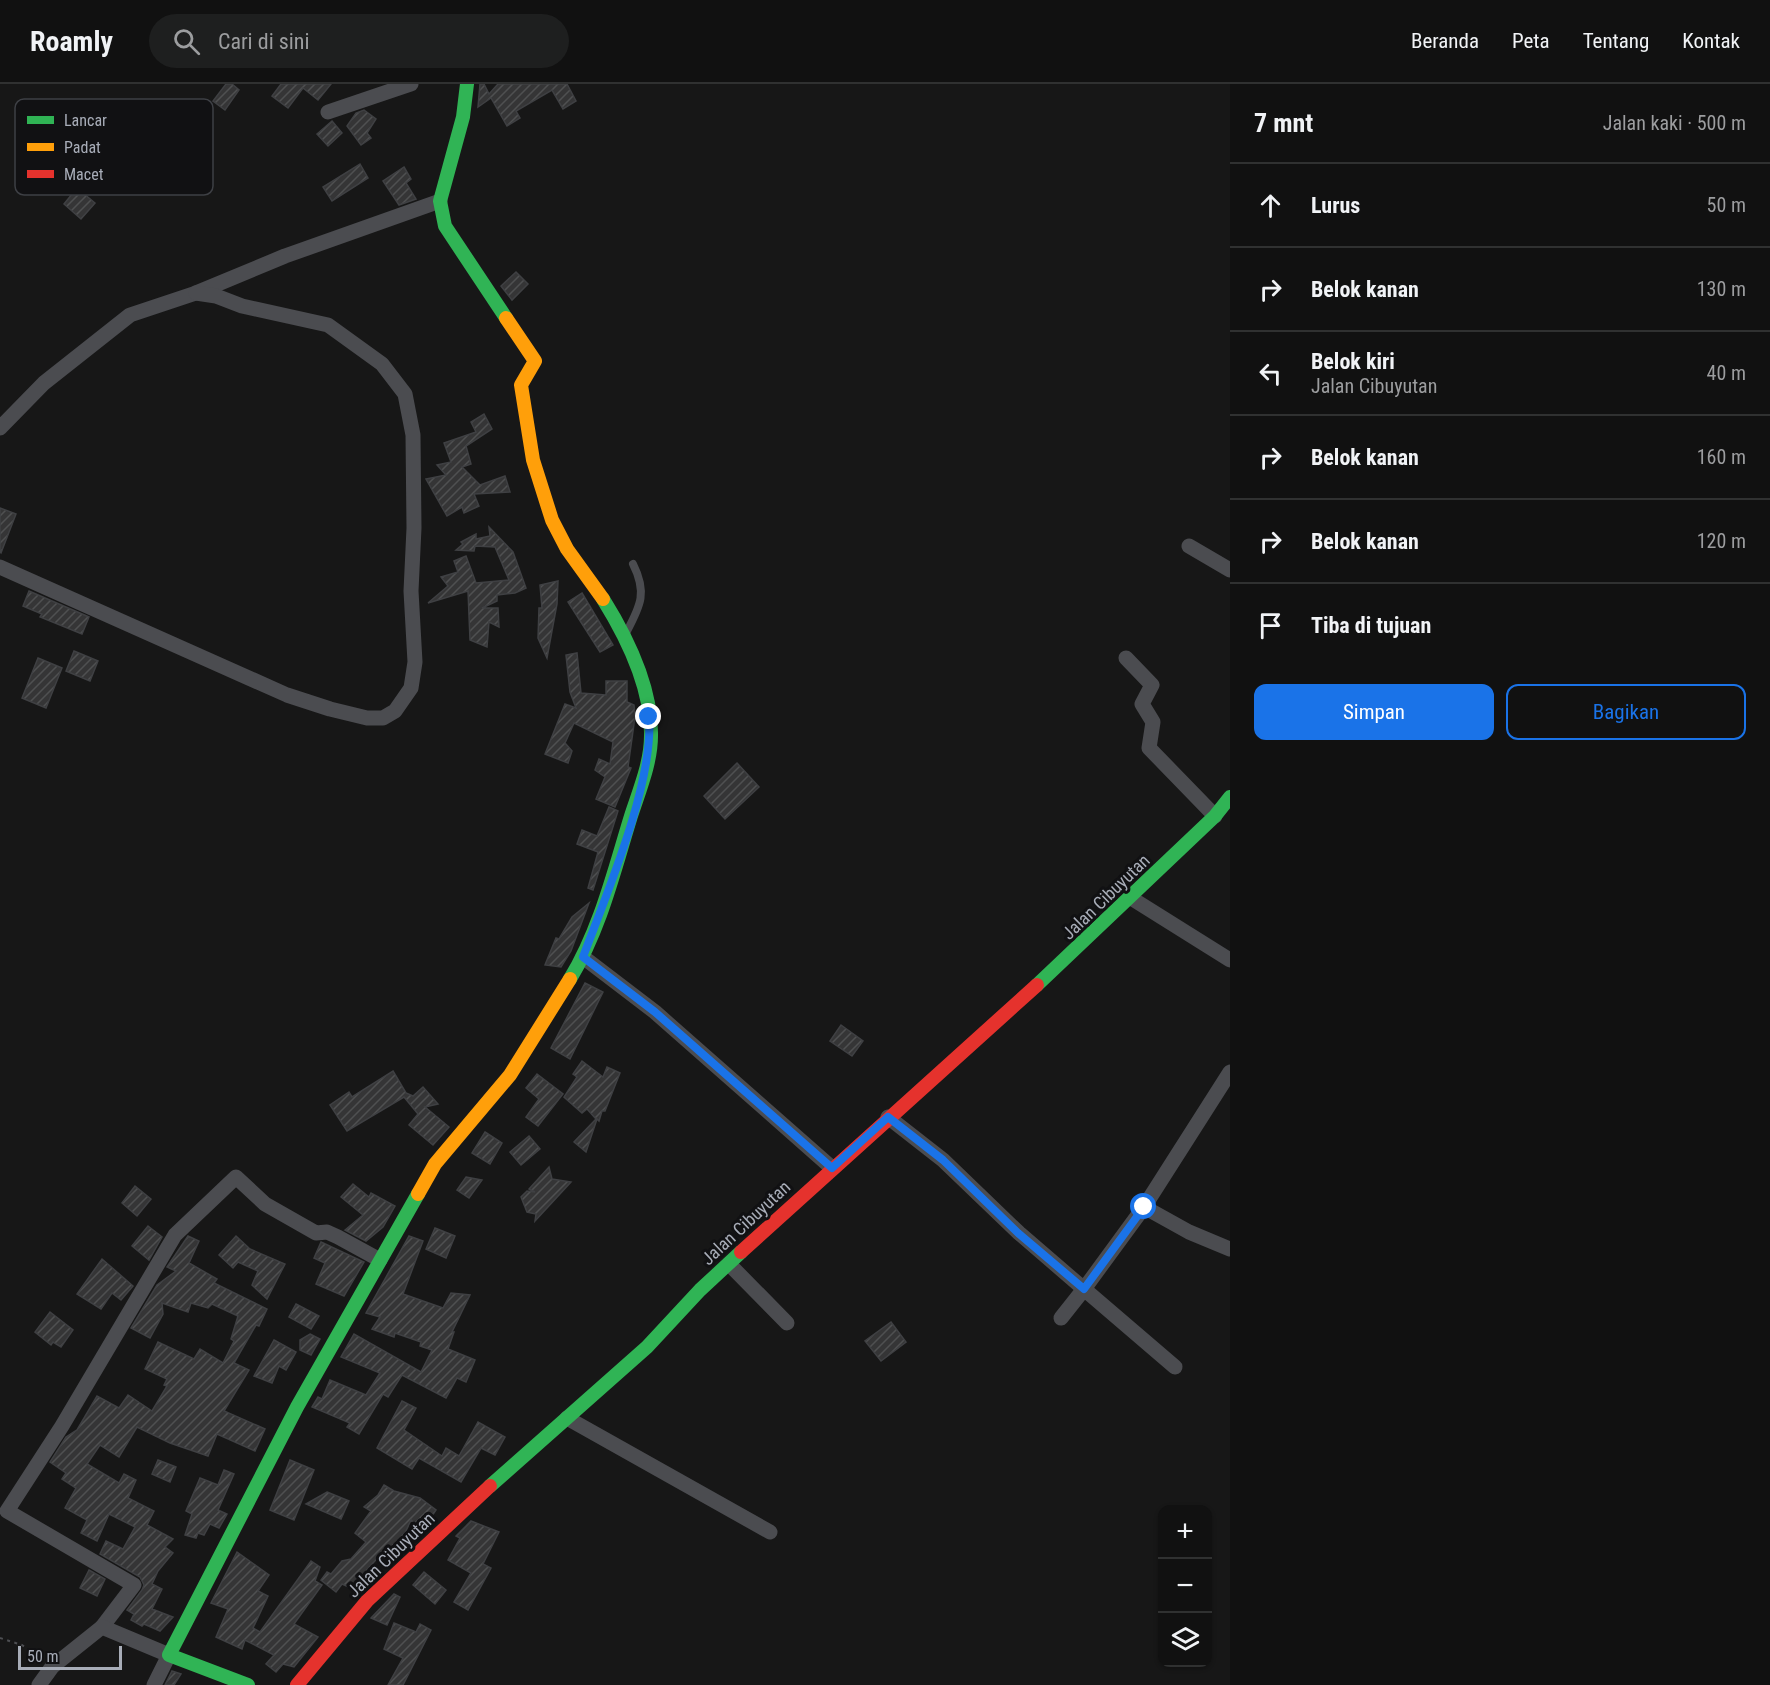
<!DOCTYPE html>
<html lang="id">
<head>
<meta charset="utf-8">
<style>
  :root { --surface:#111; --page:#1e1f1f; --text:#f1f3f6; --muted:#9c9d9f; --line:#303131; --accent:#1a73e8 }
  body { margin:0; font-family:"Roboto Condensed",sans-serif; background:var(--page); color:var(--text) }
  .controls { position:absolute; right:18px; bottom:18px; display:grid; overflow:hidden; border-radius:12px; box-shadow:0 2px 4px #0004 }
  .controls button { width:54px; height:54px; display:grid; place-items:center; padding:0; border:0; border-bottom:2px solid var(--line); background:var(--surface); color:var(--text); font:30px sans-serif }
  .scale { position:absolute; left:18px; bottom:15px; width:104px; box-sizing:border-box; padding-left:6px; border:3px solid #a8adb8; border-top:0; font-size:16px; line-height:21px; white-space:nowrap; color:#a8adb8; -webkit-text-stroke:4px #111113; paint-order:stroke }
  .stop { position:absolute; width:18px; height:18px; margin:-14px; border:4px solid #1a73e8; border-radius:50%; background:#fff }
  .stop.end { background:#1a73e8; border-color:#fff; box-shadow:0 2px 6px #0008 }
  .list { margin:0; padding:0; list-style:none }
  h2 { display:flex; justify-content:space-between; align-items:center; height:78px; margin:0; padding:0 24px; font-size:26px }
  h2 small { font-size:20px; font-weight:400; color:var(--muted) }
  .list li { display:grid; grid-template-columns:39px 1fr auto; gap:18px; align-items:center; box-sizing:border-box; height:84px; padding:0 24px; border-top:2px solid var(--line) }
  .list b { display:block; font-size:22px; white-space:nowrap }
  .list p { margin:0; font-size:20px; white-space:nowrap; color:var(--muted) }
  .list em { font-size:20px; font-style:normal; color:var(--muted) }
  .actions { display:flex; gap:12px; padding:18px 24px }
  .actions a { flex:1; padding:14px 0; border:2px solid var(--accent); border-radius:12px; text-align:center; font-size:21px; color:var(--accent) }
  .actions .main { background:var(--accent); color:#fff }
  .icon { flex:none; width:33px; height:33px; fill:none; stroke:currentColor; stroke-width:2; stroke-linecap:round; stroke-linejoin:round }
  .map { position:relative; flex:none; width:1230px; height:1601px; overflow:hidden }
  header { display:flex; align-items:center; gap:36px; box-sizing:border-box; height:84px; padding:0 30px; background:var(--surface); border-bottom:2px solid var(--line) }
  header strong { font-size:28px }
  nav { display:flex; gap:33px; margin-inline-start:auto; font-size:21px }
  .search { width:420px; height:54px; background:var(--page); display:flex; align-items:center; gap:15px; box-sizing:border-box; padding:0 21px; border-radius:33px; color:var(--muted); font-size:22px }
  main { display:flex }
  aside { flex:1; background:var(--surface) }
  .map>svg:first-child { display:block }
  .building { fill:url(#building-hatch); stroke:#3f4043; stroke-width:1.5 }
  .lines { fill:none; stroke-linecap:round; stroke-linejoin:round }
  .path { stroke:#4d4e52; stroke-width:2; stroke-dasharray:3 4.5; stroke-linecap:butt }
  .lane { stroke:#4b4c50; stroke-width:8 }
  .street { stroke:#4b4c50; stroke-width:15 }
  .fast { stroke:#30b455; stroke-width:14 }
  .slow { stroke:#ff9f0a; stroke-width:14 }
  .jam { stroke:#e5322d; stroke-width:14 }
  .route { stroke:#1a73e8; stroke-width:8 }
  .labels { text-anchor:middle; stroke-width:6; stroke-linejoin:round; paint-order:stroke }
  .street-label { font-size:18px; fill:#a8adb8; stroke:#111113 }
  .key { fill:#111113; stroke:#3e4045; stroke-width:1.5 }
  .key-label { font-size:16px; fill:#a8adb8 }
</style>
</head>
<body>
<header>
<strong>Roamly</strong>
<div class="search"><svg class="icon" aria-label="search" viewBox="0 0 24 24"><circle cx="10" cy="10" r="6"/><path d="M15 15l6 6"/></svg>Cari di sini</div>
<nav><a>Beranda</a><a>Peta</a><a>Tentang</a><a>Kontak</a></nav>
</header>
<main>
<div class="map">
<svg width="1230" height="1601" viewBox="0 0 1230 1601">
  <defs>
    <pattern id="building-hatch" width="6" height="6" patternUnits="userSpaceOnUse" patternTransform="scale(1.5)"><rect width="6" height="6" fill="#353536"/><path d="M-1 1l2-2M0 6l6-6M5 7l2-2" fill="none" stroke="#4f5051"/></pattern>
  </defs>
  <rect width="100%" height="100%" fill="#171717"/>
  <!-- building -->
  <g class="building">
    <polygon points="226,0 232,0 239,6 225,26 213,17"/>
    <polygon points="281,0 331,0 318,16 303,4 288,24 272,12"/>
    <polygon points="480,0 484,0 489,10 498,0 567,0 576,17 563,25 552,6 516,27 520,34 507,42 491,14 478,23"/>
    <polygon points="364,26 376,35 367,49 371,54 361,61 347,42 356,29"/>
    <polygon points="332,37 342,49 328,62 317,50"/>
    <polygon points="360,80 368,94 332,117 323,103"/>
    <polygon points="404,83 411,95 406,99 416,115 399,121 383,97"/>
    <polygon points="77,104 95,119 81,135 64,120"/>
    <polygon points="516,188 528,200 512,216 501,202"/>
    <polygon points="484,330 492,345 466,362 471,380 462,383 480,401 505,392 510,408 474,410 479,422 464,429 462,423 447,432 426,395 446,391 437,381 451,378 444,359 476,348 471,338"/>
    <polygon points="0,424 16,430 1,469 0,468"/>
    <polygon points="489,443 513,468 526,504 515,509 497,511 497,517 482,524 498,524 499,543 489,538 487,563 470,556 468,507 428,519 448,502 441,493 458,488 454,477 466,472 476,499 509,496 495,463 475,462 474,467 456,466 463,460 461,458 476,450 476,455 490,452"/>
    <polygon points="558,497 557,520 547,574 538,554 539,524 542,524 540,501"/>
    <polygon points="29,507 89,533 82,550 40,533 42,530 23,522"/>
    <polygon points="582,509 613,561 600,568 568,518"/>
    <polygon points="74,567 98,577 90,597 66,587"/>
    <polygon points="577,569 581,609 606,611 606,597 627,597 627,618 634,621 635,633 628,683 631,684 615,723 596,715 605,693 595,686 599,675 610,680 613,658 574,639 565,659 572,667 568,679 545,670 565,620 576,624 570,608 566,571"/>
    <polygon points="38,574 62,584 46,624 22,614"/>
    <polygon points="737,679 759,703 725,735 704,712"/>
    <polygon points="609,723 618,727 593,806 588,804 598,768 577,760 582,746 597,752"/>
    <polygon points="589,819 571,867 561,883 545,881 556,854 559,855 572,833"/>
    <polygon points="585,899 603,908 570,975 551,964"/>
    <polygon points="841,941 863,957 852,972 830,957"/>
    <polygon points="582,977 603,993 607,983 620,989 605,1027 602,1027 599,1037 597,1035 586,1068 574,1058 596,1035 587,1025 582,1029 564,1013 577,993 573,990"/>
    <polygon points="393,987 406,1009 413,1012 423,1003 438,1020 425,1023 449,1043 433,1061 409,1041 418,1030 404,1013 347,1047 330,1021 349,1008 352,1013"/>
    <polygon points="537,990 563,1010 538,1042 526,1033 539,1015 526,1004"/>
    <polygon points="485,1048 502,1059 490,1080 472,1069"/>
    <polygon points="529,1052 540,1065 521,1081 510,1068"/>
    <polygon points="549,1083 552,1095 571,1098 535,1137 536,1130 527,1128 521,1113 527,1107 535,1108 529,1105"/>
    <polygon points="466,1093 482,1096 469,1114 457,1106"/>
    <polygon points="353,1100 369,1113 371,1109 395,1122 383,1143 366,1157 345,1146 363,1131 341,1113"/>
    <polygon points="135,1102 151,1115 137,1132 122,1119"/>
    <polygon points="148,1142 162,1153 149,1176 132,1162"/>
    <polygon points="435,1144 455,1152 446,1174 426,1165"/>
    <polygon points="188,1152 199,1157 189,1179 217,1195 214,1199 267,1225 259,1242 256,1241 234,1279 249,1286 224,1327 265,1345 255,1367 217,1350 208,1372 170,1359 137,1343 119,1373 100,1361 87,1380 119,1399 124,1390 136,1396 128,1414 154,1427 147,1441 173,1455 165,1463 173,1469 158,1487 152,1500 162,1505 152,1525 173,1533 160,1547 144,1540 142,1542 131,1536 134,1530 127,1526 142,1506 144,1501 140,1493 100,1470 106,1457 123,1465 135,1443 109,1430 97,1457 81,1449 87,1436 65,1424 76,1404 62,1395 66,1389 50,1378 66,1353 77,1346 97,1312 119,1324 128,1311 152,1327 167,1302 164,1301 167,1295 145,1285 158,1258 194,1275 200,1265 223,1279 234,1257 231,1255 238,1232 212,1220 208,1224 191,1219 188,1228 162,1219 163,1230 150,1254 131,1244 157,1201 176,1187 167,1183"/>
    <polygon points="236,1152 250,1165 285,1180 267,1215 252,1201 258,1187 238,1178 233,1184 219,1171"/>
    <polygon points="409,1152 423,1157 403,1210 443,1224 451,1209 470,1211 452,1248 454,1248 448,1265 475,1276 466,1298 457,1294 446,1314 402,1291 388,1313 383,1310 359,1350 347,1343 350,1339 312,1323 318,1313 322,1315 330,1296 366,1311 380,1289 341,1273 354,1250 421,1288 432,1266 420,1262 421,1258 395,1249 394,1253 372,1245 380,1233 366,1229"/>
    <polygon points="321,1158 364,1178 344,1212 316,1200 325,1179 314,1174"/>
    <polygon points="102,1175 133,1202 121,1216 112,1209 101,1225 77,1210"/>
    <polygon points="296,1220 319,1232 311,1245 289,1233"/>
    <polygon points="50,1228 73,1246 61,1263 53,1258 51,1261 35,1248"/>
    <polygon points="891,1238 906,1258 881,1277 865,1257"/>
    <polygon points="310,1250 320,1255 311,1271 300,1266 300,1256"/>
    <polygon points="274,1256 296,1268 286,1286 279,1282 272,1299 254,1292"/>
    <polygon points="402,1317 416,1324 404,1346 442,1372 446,1364 459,1372 478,1338 505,1353 495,1371 481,1364 461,1398 419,1374 412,1385 377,1364"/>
    <polygon points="158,1376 176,1383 170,1398 152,1390"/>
    <polygon points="290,1376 314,1386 294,1436 270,1426"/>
    <polygon points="224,1386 234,1390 218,1426 227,1430 219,1444 210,1440 204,1451 198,1449 196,1454 185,1451 192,1430 186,1427 200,1394 218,1401"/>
    <polygon points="384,1401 394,1407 420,1414 436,1426 423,1445 411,1436 394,1473 383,1468 363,1490 365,1492 351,1504 342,1500 336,1508 321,1496 327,1488 331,1490 342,1477 351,1475 366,1458 355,1449 371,1427 364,1423 378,1411"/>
    <polygon points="327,1408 349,1417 341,1435 306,1420"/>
    <polygon points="471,1437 499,1448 483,1480 491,1484 468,1526 454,1518 471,1489 448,1476 460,1454 456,1452"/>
    <polygon points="237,1468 269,1491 258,1507 268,1512 253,1544 260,1548 311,1477 320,1483 315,1497 322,1501 294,1540 318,1553 294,1583 283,1580 276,1588 266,1580 274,1571 245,1556 242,1565 216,1553 228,1525 211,1519"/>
    <polygon points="89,1486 105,1495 97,1512 80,1504"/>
    <polygon points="424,1488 446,1506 435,1520 413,1501"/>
    <polygon points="394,1510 400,1513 387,1541 371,1534"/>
    <polygon points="394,1539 416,1548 420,1540 431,1546 403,1601 388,1601 403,1574 384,1565"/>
    <polygon points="172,1587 181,1590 174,1601 165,1601"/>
  </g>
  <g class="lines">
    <!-- path -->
    <polyline class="path" points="0,1554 22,1561 40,1574"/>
    <!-- lane -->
    <path class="lane" d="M 627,547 C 641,521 647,508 633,480"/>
    <!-- street -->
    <g class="street">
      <polyline points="328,28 411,0"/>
      <polyline points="0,344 44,299 130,231 196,209 285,172 440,117"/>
      <polyline points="1189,462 1230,486"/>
      <polyline points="0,483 287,611 330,625 367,634 383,634 395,627 411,604 415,578 411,507 414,444 413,351 405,310 382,280 328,241 242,222 216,212 196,209"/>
      <polyline points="1126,574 1152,601 1142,620 1153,638 1149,664 1215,732"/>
      <polyline points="1131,814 1230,876"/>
      <polyline points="583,873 655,928 832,1084"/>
      <polyline points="888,1033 943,1076 1019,1149 1084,1205 1144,1123 1230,988"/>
      <polyline points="1144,1123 1189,1148 1230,1165"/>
      <polyline points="729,1180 787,1239"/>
      <polyline points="1061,1234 1084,1205 1175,1283"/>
      <polyline points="567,1334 770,1448"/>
      <polyline points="102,1543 134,1501 7,1427 62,1342 175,1151 236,1093 265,1120 316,1149 327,1148 338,1153 380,1176"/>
      <polyline points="39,1601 52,1583 102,1543 169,1571 154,1601"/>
    </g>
    <!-- fast -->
    <g class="fast">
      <polyline points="467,0 463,33 440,117 445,142 506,234"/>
      <path d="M 570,895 C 600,846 614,787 631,732 C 639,707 651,679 651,652 C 652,604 628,555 603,515"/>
      <polyline points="1037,901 1215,732 1230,713"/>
      <polyline points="490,1402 647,1263 700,1206 741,1168"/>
      <polyline points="248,1601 169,1571 297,1323 418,1110"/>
    </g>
    <!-- slow -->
    <g class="slow">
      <polyline points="506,234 535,277 521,301 533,376 552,436 567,465 603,515"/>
      <polyline points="418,1110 435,1080 510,991 570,895"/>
    </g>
    <!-- jam -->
    <g class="jam">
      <polyline points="741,1168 1037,901"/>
      <polyline points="297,1601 367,1517 490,1402"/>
    </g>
  </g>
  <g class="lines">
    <!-- route -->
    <path class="route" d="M 649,633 C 654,699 607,809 583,873 L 655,928 L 832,1084 L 888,1033 L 943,1076 L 1018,1149 L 1084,1205 L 1144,1123"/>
  </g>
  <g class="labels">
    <!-- street labels -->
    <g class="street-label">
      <text transform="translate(1106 813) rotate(-44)" y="6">Jalan Cibuyutan</text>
      <text transform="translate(746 1139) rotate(-43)" y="6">Jalan Cibuyutan</text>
      <text transform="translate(391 1471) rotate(-44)" y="6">Jalan Cibuyutan</text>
    </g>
  </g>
  <!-- legend -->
  <rect x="15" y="15" width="198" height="96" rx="9" class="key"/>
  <rect x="27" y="32" width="27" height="8" fill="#30b455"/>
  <rect x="27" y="59" width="27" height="8" fill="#ff9f0a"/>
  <rect x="27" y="86" width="27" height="8" fill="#e5322d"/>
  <g class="key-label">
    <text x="64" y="42">Lancar</text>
    <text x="64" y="69">Padat</text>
    <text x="64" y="96">Macet</text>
  </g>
</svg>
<div class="controls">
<button>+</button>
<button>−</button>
<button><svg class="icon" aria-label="layers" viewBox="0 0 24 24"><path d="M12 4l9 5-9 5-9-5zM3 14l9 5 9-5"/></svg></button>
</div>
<div class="scale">50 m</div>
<div class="stop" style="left:1144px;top:1123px"></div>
<div class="stop end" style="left:649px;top:633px"></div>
</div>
<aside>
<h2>7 mnt<small>Jalan kaki · 500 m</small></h2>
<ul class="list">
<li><svg class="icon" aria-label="ahead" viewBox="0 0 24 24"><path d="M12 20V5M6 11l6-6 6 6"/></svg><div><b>Lurus</b></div><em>50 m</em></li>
<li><svg class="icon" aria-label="right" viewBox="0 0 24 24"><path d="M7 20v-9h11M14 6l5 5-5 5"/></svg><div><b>Belok kanan</b></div><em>130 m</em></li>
<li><svg class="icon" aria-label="left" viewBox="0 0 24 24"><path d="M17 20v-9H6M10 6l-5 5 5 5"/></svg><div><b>Belok kiri</b><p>Jalan Cibuyutan</p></div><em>40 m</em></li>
<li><svg class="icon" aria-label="right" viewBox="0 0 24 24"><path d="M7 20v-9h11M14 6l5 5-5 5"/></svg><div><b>Belok kanan</b></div><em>160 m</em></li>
<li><svg class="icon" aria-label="right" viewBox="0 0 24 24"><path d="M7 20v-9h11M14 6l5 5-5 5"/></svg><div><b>Belok kanan</b></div><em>120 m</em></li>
<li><svg class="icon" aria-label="arrive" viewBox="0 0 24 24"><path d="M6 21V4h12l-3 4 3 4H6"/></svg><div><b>Tiba di tujuan</b></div></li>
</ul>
<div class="actions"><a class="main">Simpan</a><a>Bagikan</a></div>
</aside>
</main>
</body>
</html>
